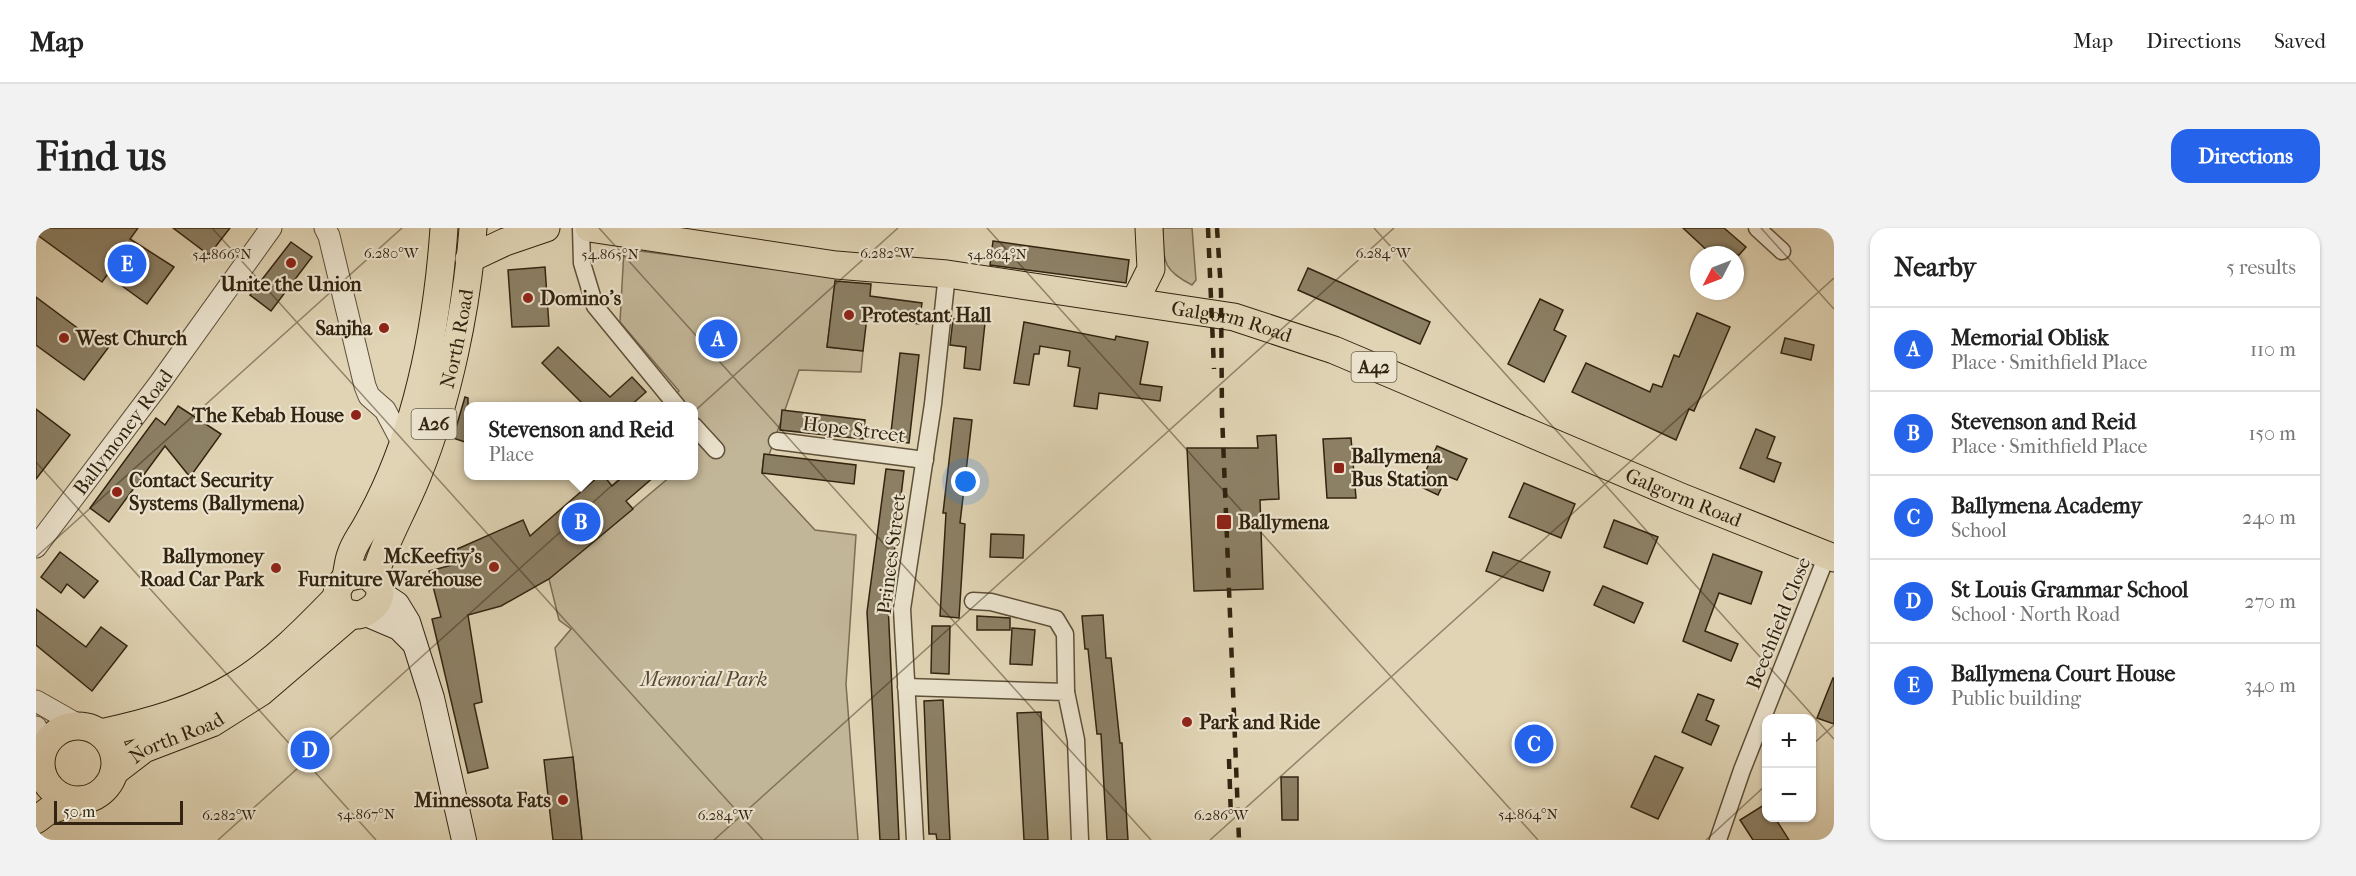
<!DOCTYPE html>
<html lang="en">
<head>
<meta charset="utf-8">
<style>
  :root { --surface:#fff; --page:#f2f2f2; --text:#222; --muted:#767676; --line:#e0e0e0; --accent:#2563eb }
  body { margin:0; font-family:"IM FELL French Canon",serif; background:var(--page); color:var(--text) }
  .controls { position:absolute; right:18px; bottom:18px; display:grid; overflow:hidden; border-radius:12px; box-shadow:0 2px 4px #0004 }
  .controls button { width:54px; height:54px; display:grid; place-items:center; padding:0; border:0; border-bottom:2px solid var(--line); background:var(--surface); color:var(--text); font:30px sans-serif }
  .compass { position:absolute; left:1654px; top:18px; width:54px; height:54px; border-radius:50%; background:var(--surface); box-shadow:0 2px 4px #0004; rotate:228deg }
  .scale { position:absolute; left:18px; bottom:15px; width:129px; box-sizing:border-box; padding-left:6px; border:3px solid #322410; border-top:0; font-size:16px; line-height:21px; white-space:nowrap; color:#322410; -webkit-text-stroke:4px #ebe3ce; paint-order:stroke }
  .you { position:absolute; left:930px; top:254px; width:21px; height:21px; margin:-15px; border:4px solid #fff; border-radius:50%; background:#1a73e8; box-shadow:0 0 0 9px #1a73e833 }
  .badge { display:grid; place-items:center; width:39px; height:39px; border-radius:50%; background:var(--accent); color:#fff; font-size:20px; font-weight:700 }
  .pin { position:absolute; translate:-50% -50%; border:3px solid #fff; box-shadow:0 2px 6px #0006 }
  .popup { position:absolute; left:428px; top:174px; width:234px; height:78px; box-sizing:border-box; display:grid; place-content:center; border-radius:12px; background:var(--surface); filter:drop-shadow(0 2px 4px #0005); font-size:20px; white-space:nowrap; color:var(--muted) }
  .popup b { font-size:22px; color:var(--text) }
  .popup::after { content:''; position:absolute; left:50%; top:100%; margin-left:-12px; border:12px solid transparent; border-top-color:var(--surface) }
  .list { margin:0; padding:0; list-style:none }
  h2 { display:flex; justify-content:space-between; align-items:center; height:78px; margin:0; padding:0 24px; font-size:26px }
  h2 small { font-size:20px; font-weight:400; color:var(--muted) }
  .list li { display:grid; grid-template-columns:39px 1fr auto; gap:18px; align-items:center; box-sizing:border-box; height:84px; padding:0 24px; border-top:2px solid var(--line) }
  .list b { display:block; font-size:22px; white-space:nowrap }
  .list p { margin:0; font-size:20px; white-space:nowrap; color:var(--muted) }
  .list em { font-size:20px; font-style:normal; color:var(--muted) }
  .map { position:relative; flex:none; width:1798px; height:612px; overflow:hidden; border-radius:18px }
  header { display:flex; align-items:center; gap:36px; box-sizing:border-box; height:84px; padding:0 30px; background:var(--surface); border-bottom:2px solid var(--line) }
  header strong { font-size:28px }
  nav { display:flex; gap:33px; margin-inline-start:auto; font-size:21px }
  .intro { display:flex; align-items:center; justify-content:space-between; box-sizing:border-box; height:144px; padding:0 36px }
  h1 { margin:0; font-size:42px }
  .button { padding:15px 27px; border-radius:18px; background:var(--accent); color:#fff; font-size:21px; font-weight:700 }
  main { display:flex; gap:36px; padding:0 36px }
  aside { flex:1; background:var(--surface); border-radius:18px; box-shadow:0 2px 4px #0004 }
  .map>svg:first-child { display:block }
  .green { fill:#c2b698; stroke:#7a6d54; stroke-width:1.5 }
  .building { fill:#8c8065; stroke:#322410; stroke-width:1.5 }
  .lines { fill:none; stroke-linecap:round; stroke-linejoin:round }
  .minor-casing { stroke:#5e5039; stroke-width:19 }
  .tertiary-casing { stroke:#5e5039; stroke-width:23 }
  .secondary-casing { stroke:#322410; stroke-width:26 }
  .primary-casing { stroke:#322410; stroke-width:29 }
  .minor { stroke:#ebe3ce; stroke-width:16 }
  .tertiary { stroke:#ebe3ce; stroke-width:21 }
  .secondary { stroke:#ebe3ce; stroke-width:24 }
  .primary { stroke:#e0d4b4; stroke-width:27 }
  .rail { stroke:#322410; stroke-width:4.5; stroke-dasharray:10 10; stroke-linecap:butt }
  .ticks { fill:none; stroke:#322410; stroke-width:1.5; stroke-opacity:0.45 }
  .poi-dot { fill:#8f2418; stroke:#ebe3ce; stroke-width:2 }
  .labels { text-anchor:middle; stroke-width:4.5; stroke-linejoin:round; paint-order:stroke }
  .shield { fill:#ebe3ce; stroke:#6a5d49; stroke-width:1.5 }
  .shield-label { font-size:18px; font-weight:bold; fill:#322410 }
  .poi-label { font-size:20px; font-weight:bold; fill:#322410; stroke:#ebe3ce; text-anchor:start }
  .street-label { font-size:20px; fill:#322410; stroke:#ebe3ce }
  .park-label { font-size:20px; font-style:italic; fill:#564832; stroke:#ebe3ce }
  .ticks-label { font-size:15px; text-anchor:middle; fill:#322410; stroke:#ebe3ce; stroke-width:4.5; stroke-linejoin:round; paint-order:stroke }
</style>
</head>
<body>
<header>
<strong>Map</strong>
<nav><a>Map</a><a>Directions</a><a>Saved</a></nav>
</header>
<div class="intro"><h1>Find us</h1><a class="button">Directions</a></div>
<main>
<div class="map">
<svg width="1798" height="612" viewBox="0 0 1798 612">
  <rect width="100%" height="100%" fill="#e0d4b4"/>
  <filter id="stains"><feTurbulence type="fractalNoise" baseFrequency=".00333" numOctaves="4"/><feColorMatrix values="0 0 0 0 .2 0 0 0 0 .09 0 0 0 0 .02 0 0 0 .5 -.17"/></filter>
  <radialGradient id="worn" r=".72"><stop offset=".6" stop-color="#630" stop-opacity="0"/><stop offset="1" stop-color="#630" stop-opacity=".3"/></radialGradient>
  <!-- green -->
  <g class="green">
    <path d="M 1127,0 L 1156,0 L 1160,52 L 1156,57 C 1125,41 1128,33 1127,0 Z"/>
    <polygon points="588,21 800,48 791,119 827,123 825,144 763,142 733,227 728,227 726,245 779,302 820,307 810,456 822,612 546,612 537,529 519,420 535,401 523,392 513,351 635,248 658,248 658,178 626,178 643,163 584,94"/>
  </g>
  <!-- building -->
  <g class="building">
    <polygon points="0,0 102,0 94,11 138,39 111,76 71,47 66,54 0,6"/>
    <polygon points="137,0 194,0 173,27"/>
    <polygon points="1647,0 1688,0 1710,19 1703,27 1676,27"/>
    <polygon points="957,13 1093,32 1090,55 954,37"/>
    <polygon points="255,14 276,29 235,83 214,67"/>
    <polygon points="509,39 513,98 476,99 472,42"/>
    <polygon points="1272,40 1394,94 1384,116 1262,62"/>
    <polygon points="799,53 835,56 834,68 886,75 883,96 831,89 827,123 791,119"/>
    <polygon points="0,69 59,113 63,108 75,116 48,152 0,117"/>
    <polygon points="1504,71 1527,82 1518,102 1530,108 1508,154 1472,136"/>
    <polygon points="1661,85 1694,99 1658,183 1653,181 1640,212 1536,164 1550,135 1614,164 1617,156 1626,159 1638,127 1643,129"/>
    <polygon points="917,91 949,95 944,142 928,140 930,119 914,117"/>
    <polygon points="988,94 1079,112 1080,108 1112,114 1104,156 1126,159 1124,173 1063,165 1061,181 1038,178 1044,140 1032,138 1034,123 1004,118 1003,126 998,126 993,157 978,155"/>
    <polygon points="1749,110 1778,117 1775,132 1745,125"/>
    <polygon points="522,119 574,169 596,149 610,164 594,178 549,178 506,135"/>
    <polygon points="864,125 883,127 873,215 854,213"/>
    <polygon points="429,169 432,170 432,215 417,210"/>
    <polygon points="142,178 185,206 154,249 129,218 73,294 54,280 120,190 129,197"/>
    <polygon points="0,181 34,207 0,251"/>
    <polygon points="746,182 829,192 827,211 744,202"/>
    <polygon points="918,190 936,192 924,295 929,296 923,390 904,388 910,285 907,285"/>
    <polygon points="1720,201 1739,209 1731,230 1745,235 1738,254 1704,240"/>
    <polygon points="1240,207 1243,271 1224,272 1227,361 1158,363 1151,220 1222,220 1221,208"/>
    <polygon points="1315,210 1320,270 1291,270 1287,211"/>
    <polygon points="1401,218 1431,231 1421,252 1411,248 1402,267 1383,258"/>
    <polygon points="728,226 820,237 818,256 726,245"/>
    <polygon points="850,241 868,243 852,376 863,612 844,612 831,384"/>
    <polygon points="563,248 568,248 576,258 588,248 619,248 590,273 597,281 513,351 465,378 432,387 446,474 438,476 452,540 432,545 396,391 405,389 393,343 424,335 419,322 487,292 494,308"/>
    <polygon points="1488,255 1539,276 1525,310 1473,289"/>
    <polygon points="1578,292 1622,309 1611,336 1568,319"/>
    <polygon points="955,306 988,307 987,330 954,329"/>
    <polygon points="24,324 62,353 48,370 31,356 25,365 5,349"/>
    <polygon points="1457,324 1514,344 1507,363 1450,343"/>
    <polygon points="1677,326 1726,344 1715,376 1683,365 1669,403 1702,416 1695,433 1647,413"/>
    <polygon points="1567,358 1607,375 1598,395 1558,377"/>
    <polygon points="0,381 50,419 65,399 91,418 56,463 0,417"/>
    <polygon points="1067,387 1070,430 1075,430 1084,515 1086,515 1092,612 1071,612 1065,506 1061,506 1052,421 1049,421 1046,388"/>
    <polygon points="941,388 974,390 974,402 941,402"/>
    <polygon points="896,398 914,398 913,446 895,445"/>
    <polygon points="976,400 999,402 996,437 974,436"/>
    <polygon points="1797,450 1798,450 1798,496 1781,490"/>
    <polygon points="1662,466 1678,472 1670,492 1683,498 1675,517 1646,504"/>
    <polygon points="907,472 914,612 901,612 900,606 893,606 888,473"/>
    <polygon points="1005,484 1012,612 988,612 981,485"/>
    <polygon points="1619,528 1647,540 1622,591 1595,579"/>
    <polygon points="537,529 546,612 517,612 508,532"/>
    <polygon points="1245,549 1262,549 1262,592 1246,592"/>
    <polygon points="1731,575 1731,590 1739,590 1753,612 1717,612 1704,592"/>
  </g>
  <g class="lines">
    <defs>
      <g id="minor">
        <polyline points="545,0 546,35 559,78 641,178"/>
        <polyline points="1721,0 1746,23"/>
        <polyline points="658,198 680,222"/>
        <polyline points="741,213 889,232"/>
        <polyline points="937,373 955,374 1020,391 1029,406 1030,464"/>
        <polyline points="870,459 1030,464 1040,512 1044,612"/>
        <polyline points="879,612 866,381 897,176 911,46"/>
        <polyline points="1682,612 1706,542 1791,327"/>
      </g>
      <g id="tertiary">
        <polyline points="289,0 293,8 329,158 333,168 349,182 367,216"/>
        <path id="s1" d="M 0,319 L 123,156 L 235,0"/>
        <polyline points="0,473 44,498"/>
        <polyline points="0,499 8,522"/>
      </g>
      <g id="secondary">
        <polyline points="343,364 361,376 372,394 396,470 428,612"/>
        <polyline points="330,386 363,400 378,415"/>
      </g>
      <g id="primary">
        <path id="s2" d="M 553,0 L 800,37 L 911,46 L 1198,89 L 1298,122 L 1645,269 L 1798,330"/>
        <polyline points="433,31 469,14 510,0"/>
        <polyline points="1099,73 1115,41 1113,0"/>
        <path d="M 309,350 L 327,346 C 375,367 306,413 301,368 C 300,359 307,355 310,348 C 312,341 312,333 315,326 C 318,316 325,307 330,298 C 381,209 401,101 408,0"/>
        <path id="s3" d="M 338,352 C 347,315 368,282 382,246 C 412,172 431,80 437,0"/>
        <circle cx="42" cy="535" r="37"/>
        <path d="M 65,505 C 111,495 159,482 200,457 C 237,435 271,400 301,369"/>
        <path id="s4" d="M 78,544 L 108,521 L 176,495 L 225,464 L 316,386"/>
        <polyline points="0,592 12,583 45,572"/>
      </g>
    </defs>
    <!-- minor casing -->
    <use href="#minor" class="minor-casing"/>
    <!-- tertiary casing -->
    <use href="#tertiary" class="tertiary-casing"/>
    <!-- secondary casing -->
    <use href="#secondary" class="secondary-casing"/>
    <!-- primary casing -->
    <use href="#primary" class="primary-casing"/>
    <!-- minor -->
    <use href="#minor" class="minor"/>
    <!-- tertiary -->
    <use href="#tertiary" class="tertiary"/>
    <!-- secondary -->
    <use href="#secondary" class="secondary"/>
    <!-- primary -->
    <use href="#primary" class="primary"/>
    <!-- rail -->
    <g class="rail">
      <polyline points="1172,0 1178,141"/>
      <polyline points="1181,0 1185,63 1186,186 1203,612"/>
      <polyline points="1193,531 1195,591"/>
    </g>
  </g>
  <!-- ticks -->
  <path class="ticks" d="M 176,0 L 727,612M 563,0 L 1115,612M 951,0 L 1502,612M 1338,0 L 1798,511M 1725,0 L 1798,81M 0,234 L 340,612M 0,329 L 366,0M 1776,517 L 1798,497M 182,612 L 862,0M 678,612 L 1358,0M 1174,612 L 1798,50M 1670,612 L 1730,557"/>
  <!-- markers -->
  <g class="poi-dot">
    <circle cx="255" cy="35" r="6"/>
    <circle cx="492" cy="70" r="6"/>
    <circle cx="813" cy="87" r="6"/>
    <circle cx="348" cy="100" r="6"/>
    <circle cx="28" cy="110" r="6"/>
    <circle cx="320" cy="187" r="6"/>
    <rect x="1297" y="234" width="12" height="12" rx="3"/>
    <circle cx="81" cy="264" r="6"/>
    <rect x="1180" y="286" width="16" height="16" rx="3"/>
    <circle cx="458" cy="339" r="6"/>
    <circle cx="240" cy="340" r="6"/>
    <circle cx="1151" cy="494" r="6"/>
    <circle cx="527" cy="572" r="6"/>
  </g>
  <g class="labels">
    <!-- shield labels -->
    <g class="shield">
      <rect x="1315.5" y="124" width="45" height="30" rx="4.5"/>
      <rect x="375.5" y="181" width="45" height="30" rx="4.5"/>
    </g>
    <g class="shield-label">
      <text x="1338" y="145">A42</text>
      <text x="398" y="202">A26</text>
    </g>
    <!-- poi labels -->
    <g class="poi-label">
      <text x="255" y="63" text-anchor="middle">Unite the Union</text>
      <text x="504" y="77">Domino's</text>
      <text x="825" y="94">Protestant Hall</text>
      <text x="336" y="107" text-anchor="end">Sanjha</text>
      <text x="40" y="117">West Church</text>
      <text x="308" y="194" text-anchor="end">The Kebab House</text>
      <text x="1315" y="235">Ballymena<tspan x="1315" dy="23">Bus Station</tspan></text>
      <text x="93" y="259">Contact Security<tspan x="93" dy="23">Systems (Ballymena)</tspan></text>
      <text x="1202" y="301">Ballymena</text>
      <text x="228" y="335" text-anchor="end">Ballymoney<tspan x="228" dy="23">Road Car Park</tspan></text>
      <text x="446" y="335" text-anchor="end">McKeefry's<tspan x="446" dy="23">Furniture Warehouse</tspan></text>
      <text x="1163" y="501">Park and Ride</text>
      <text x="515" y="579" text-anchor="end">Minnessota Fats</text>
    </g>
    <!-- street labels -->
    <g class="street-label">
      <text dy="7" stroke="none"><textPath href="#s2" startOffset="650">Galgorm Road</textPath></text>
      <text dy="7" stroke="none"><textPath href="#s3" startOffset="256">North Road</textPath></text>
      <text transform="translate(818 201) rotate(7)" y="7">Hope Street</text>
      <text dy="7" stroke="none"><textPath href="#s1" startOffset="144">Ballymoney Road</textPath></text>
      <text dy="7" stroke="none"><textPath href="#s2" startOffset="1136">Galgorm Road</textPath></text>
      <text transform="translate(855 326) rotate(-83)" y="7">Princes Street</text>
      <text transform="translate(1742 395) rotate(-68)" y="7">Beechfield Close</text>
      <text dy="7" stroke="none"><textPath href="#s4" startOffset="72">North Road</textPath></text>
    </g>
    <!-- park labels -->
    <g class="park-label">
      <text x="668" y="458">Memorial Park</text>
    </g>
  </g>
  <g class="ticks-label">
    <text x="355" y="30">6.280°W</text>
    <text x="851" y="30">6.282°W</text>
    <text x="1347" y="30">6.284°W</text>
    <text x="186" y="31">54.866°N</text>
    <text x="574" y="31">54.865°N</text>
    <text x="961" y="31">54.864°N</text>
    <text x="330" y="591">54.867°N</text>
    <text x="1492" y="591">54.864°N</text>
    <text x="193" y="592">6.282°W</text>
    <text x="689" y="592">6.284°W</text>
    <text x="1185" y="592">6.286°W</text>
  </g>
  <rect width="100%" height="100%" filter="url(#stains)"/>
  <rect width="100%" height="100%" fill="url(#worn)"/>
</svg>
<div class="controls">
<button>+</button>
<button>−</button>
</div>
<svg class="compass" viewBox="-18 -18 36 36"><path d="M0-13l5 13h-10z" fill="#e53935"/><path d="M0 13l5-13h-10z" fill="#767676"/></svg>
<div class="scale">50 m</div>
<div class="you"></div>
<div class="pin badge" style="left:682px;top:111px">A</div>
<div class="pin badge" style="left:545px;top:294px">B</div>
<div class="popup"><b>Stevenson and Reid</b>Place</div>
<div class="pin badge" style="left:1498px;top:516px">C</div>
<div class="pin badge" style="left:274px;top:522px">D</div>
<div class="pin badge" style="left:91px;top:36px">E</div>
</div>
<aside>
<h2>Nearby<small>5 results</small></h2>
<ul class="list">
<li><span class="badge">A</span><div><b>Memorial Oblisk</b><p>Place · Smithfield Place</p></div><em>110 m</em></li>
<li><span class="badge">B</span><div><b>Stevenson and Reid</b><p>Place · Smithfield Place</p></div><em>150 m</em></li>
<li><span class="badge">C</span><div><b>Ballymena Academy</b><p>School</p></div><em>240 m</em></li>
<li><span class="badge">D</span><div><b>St Louis Grammar School</b><p>School · North Road</p></div><em>270 m</em></li>
<li><span class="badge">E</span><div><b>Ballymena Court House</b><p>Public building</p></div><em>340 m</em></li>
</ul>
</aside>
</main>
</body>
</html>
